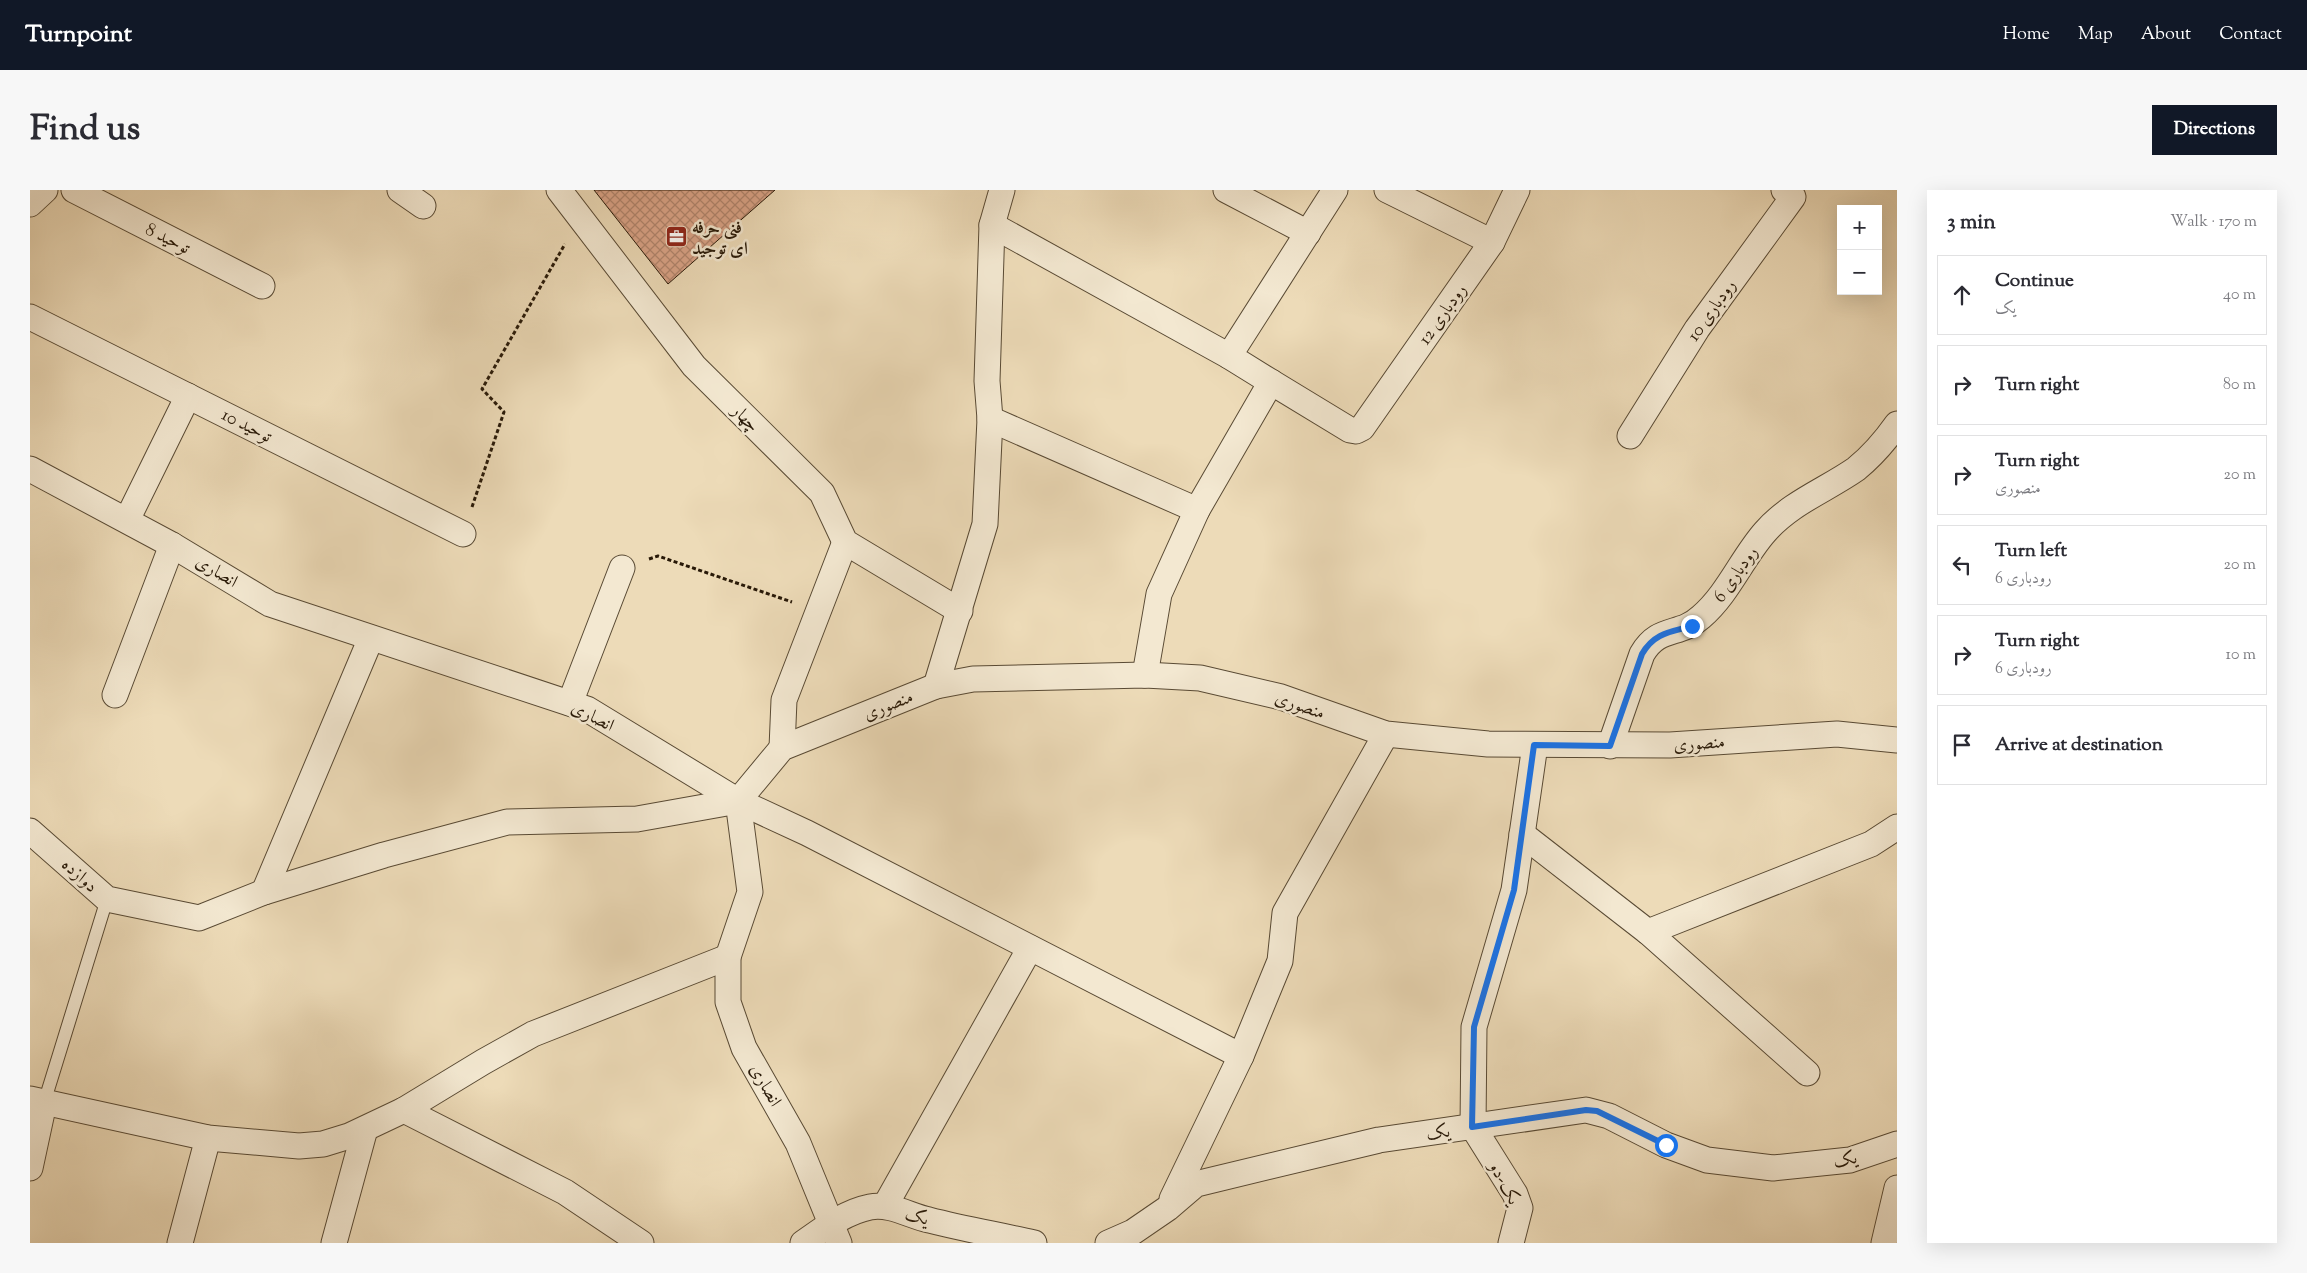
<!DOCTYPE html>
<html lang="en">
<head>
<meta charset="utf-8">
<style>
  :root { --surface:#fff; --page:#f7f7f7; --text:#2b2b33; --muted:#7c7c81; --line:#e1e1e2; --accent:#111827 }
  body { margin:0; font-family:"Sorts Mill Goudy",Amiri,serif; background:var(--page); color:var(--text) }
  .controls { position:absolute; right:15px; top:15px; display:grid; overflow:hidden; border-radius:0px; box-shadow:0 5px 20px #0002 }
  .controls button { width:45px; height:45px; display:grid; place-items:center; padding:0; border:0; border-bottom:1px solid var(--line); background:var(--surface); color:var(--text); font:25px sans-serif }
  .stop { position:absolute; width:15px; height:15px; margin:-11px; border:4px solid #1a73e8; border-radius:50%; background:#fff }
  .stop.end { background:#1a73e8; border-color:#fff; box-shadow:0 1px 5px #0008 }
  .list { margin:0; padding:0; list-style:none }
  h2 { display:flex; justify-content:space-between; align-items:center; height:65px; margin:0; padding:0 20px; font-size:21px }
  h2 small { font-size:16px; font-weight:400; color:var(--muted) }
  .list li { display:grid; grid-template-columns:32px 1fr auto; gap:15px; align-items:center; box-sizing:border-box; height:80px; margin:0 10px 10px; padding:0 10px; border:1px solid var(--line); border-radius:0px }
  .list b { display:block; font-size:19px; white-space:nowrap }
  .list p { margin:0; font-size:16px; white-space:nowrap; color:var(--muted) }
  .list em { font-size:16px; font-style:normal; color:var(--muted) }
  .icon { flex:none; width:28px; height:28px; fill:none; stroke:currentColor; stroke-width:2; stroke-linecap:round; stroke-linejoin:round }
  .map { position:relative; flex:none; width:1867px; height:1053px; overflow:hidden; border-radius:0px }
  header { display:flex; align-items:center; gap:30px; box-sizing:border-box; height:70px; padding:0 25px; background:var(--accent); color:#fff }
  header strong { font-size:24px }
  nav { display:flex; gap:28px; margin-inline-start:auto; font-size:18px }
  .intro { display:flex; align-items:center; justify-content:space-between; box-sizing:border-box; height:120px; padding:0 30px }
  h1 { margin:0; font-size:35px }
  .button { padding:12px 22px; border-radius:0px; background:var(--accent); color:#fff; font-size:18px; font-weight:700 }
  main { display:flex; gap:30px; padding:0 30px }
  aside { flex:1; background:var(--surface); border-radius:0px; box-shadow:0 5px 20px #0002 }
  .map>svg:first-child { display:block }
  .building { fill:url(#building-cross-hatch); stroke:#281908 }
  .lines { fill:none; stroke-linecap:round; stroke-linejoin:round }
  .service-casing { stroke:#594a34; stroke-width:14 }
  .minor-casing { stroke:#594a34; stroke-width:27 }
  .path { stroke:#281908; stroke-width:3; stroke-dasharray:4 2.5; stroke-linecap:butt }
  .service { stroke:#f3e8d1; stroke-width:12 }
  .minor { stroke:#f3e8d1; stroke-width:25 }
  .route { stroke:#1a73e8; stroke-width:6 }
  .labels { text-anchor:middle; stroke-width:5; stroke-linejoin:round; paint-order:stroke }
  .poi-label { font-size:18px; font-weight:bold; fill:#281908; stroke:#f3e8d1; text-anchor:start }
  .street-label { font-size:18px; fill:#281908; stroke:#f3e8d1 }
</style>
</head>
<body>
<header>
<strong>Turnpoint</strong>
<nav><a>Home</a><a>Map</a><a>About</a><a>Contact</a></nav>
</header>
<div class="intro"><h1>Find us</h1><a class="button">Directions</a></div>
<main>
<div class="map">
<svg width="1867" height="1053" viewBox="0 0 1867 1053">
  <defs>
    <pattern id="building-cross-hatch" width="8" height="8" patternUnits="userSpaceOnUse" patternTransform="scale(1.25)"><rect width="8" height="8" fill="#daa387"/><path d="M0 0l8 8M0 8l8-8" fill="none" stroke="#b1846c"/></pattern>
  </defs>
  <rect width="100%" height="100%" fill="#eddbb8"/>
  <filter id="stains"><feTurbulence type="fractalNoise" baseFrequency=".004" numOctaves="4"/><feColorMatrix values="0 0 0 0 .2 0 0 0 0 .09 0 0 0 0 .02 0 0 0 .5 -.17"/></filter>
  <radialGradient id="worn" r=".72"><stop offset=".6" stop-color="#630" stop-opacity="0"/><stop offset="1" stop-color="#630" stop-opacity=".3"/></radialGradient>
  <!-- building -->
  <polygon class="building" points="564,0 745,0 638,94"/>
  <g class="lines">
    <defs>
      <polyline id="service" points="14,913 77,709"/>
      <g id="minor">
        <polyline points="44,0 232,96"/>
        <polyline points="370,0 393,16"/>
        <polyline points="529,0 664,176 792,303 815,352 930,421"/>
        <polyline points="1196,0 1278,43"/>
        <polyline points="1357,0 1462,52"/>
        <polyline points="0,14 15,0"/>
        <polyline points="962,35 1199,166"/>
        <polyline points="0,127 433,344"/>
        <polyline points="1241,192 1320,240 1326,241 1332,238 1462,52 1487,0"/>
        <polyline points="960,229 1167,320"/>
        <polyline points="1600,246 1667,139 1763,7 1754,0"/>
        <polyline points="0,279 142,355 240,414 557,519 708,611 720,702 698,767 698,812 714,858 768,953 809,1053"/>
        <polyline points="97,330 158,206"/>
        <polyline points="1115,485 1129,404 1167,320 1241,192 1199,166 1305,0"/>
        <polyline points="906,496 955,334 960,229 957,191 962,35 972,0"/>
        <polyline points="85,505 142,355"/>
        <polyline points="540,513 592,378"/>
        <path d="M 1580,556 L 1612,464 C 1629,435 1649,447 1671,427 C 1698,404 1712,368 1735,342 C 1760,313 1796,300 1826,279 C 1842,266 1855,251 1867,234"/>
        <polyline points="752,558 754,510 815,352"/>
        <polyline points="708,611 752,558 906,496 943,489 1115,485 1170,488 1251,507 1356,544 1458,554 1640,555 1807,544 1867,550"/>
        <polyline points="0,641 77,709 169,728 234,702 354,665 477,632 607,629 708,611 777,643 1211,866"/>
        <polyline points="1492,644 1618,742 1841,654 1867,637"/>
        <polyline points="234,702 341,448"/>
        <polyline points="1618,742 1777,883"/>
        <polyline points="0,909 178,948 269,956 293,954 319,946 374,920 453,872 503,844 698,767"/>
        <polyline points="374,920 535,1002 611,1053"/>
        <polyline points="0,978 14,913"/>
        <polyline points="1142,1009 1211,866 1250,771 1255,723 1356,544"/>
        <polyline points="855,1016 1000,758"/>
        <polyline points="150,1053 178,948"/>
        <polyline points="304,1053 335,939"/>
        <path d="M 773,1053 C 793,1039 815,1022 840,1017 C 860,1013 880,1026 899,1030 C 934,1039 969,1045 1004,1053"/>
        <polyline points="1078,1053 1103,1042 1138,1018 1166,994 1349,950 1556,920 1579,926 1636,955 1677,970 1743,978 1820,970 1867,954"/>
        <polyline points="1481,1053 1490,1018 1485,1004 1443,937 1444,837 1484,700 1505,555"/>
        <polyline points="1854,1053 1867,998"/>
      </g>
    </defs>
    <!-- service casing -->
    <use href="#service" class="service-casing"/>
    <!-- minor casing -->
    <use href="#minor" class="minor-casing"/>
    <!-- path -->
    <g class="path">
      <polyline points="442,317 474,222 452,199 535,54"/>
      <polyline points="619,369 628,366 762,412"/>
    </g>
    <!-- service -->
    <use href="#service" class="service"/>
    <!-- minor -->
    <use href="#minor" class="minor"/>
  </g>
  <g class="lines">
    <!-- route -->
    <path class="route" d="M 1636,955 L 1567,921 L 1556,920 L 1442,937 L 1444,837 L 1484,700 L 1504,555 L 1580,556 L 1612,464 C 1624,443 1640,442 1662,436"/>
  </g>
  <!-- icons -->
  <defs>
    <symbol id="office-square" viewBox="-11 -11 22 22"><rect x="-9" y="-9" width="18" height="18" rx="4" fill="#8f2418" stroke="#f3e8d1"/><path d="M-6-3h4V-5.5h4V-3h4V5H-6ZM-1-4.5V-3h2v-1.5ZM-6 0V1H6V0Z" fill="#fff"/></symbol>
  </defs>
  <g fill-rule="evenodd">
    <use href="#office-square" x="634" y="34" width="25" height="25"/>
  </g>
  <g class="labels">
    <!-- poi labels -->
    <g class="poi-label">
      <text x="662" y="43">فنی حرفه<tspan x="662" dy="21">ای توجید</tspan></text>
    </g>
    <!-- street labels -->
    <g class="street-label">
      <text transform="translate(138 48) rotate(27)" y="6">توحید 8</text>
      <text transform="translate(1681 120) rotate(-55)" y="6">رودباری 10</text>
      <text transform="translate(1412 124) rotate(-55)" y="6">رودباری 12</text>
      <text transform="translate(716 228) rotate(45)" y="6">چهار</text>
      <text transform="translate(217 235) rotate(27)" y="6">توحید 10</text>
      <text transform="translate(187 381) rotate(31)" y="6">انصاری</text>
      <text transform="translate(1705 384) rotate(-55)" y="6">رودباری 6</text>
      <text transform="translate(858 515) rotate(-22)" y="6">منصوری</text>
      <text transform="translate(1270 515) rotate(19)" y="6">منصوری</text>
      <text transform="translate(563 526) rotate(27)" y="6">انصاری</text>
      <text transform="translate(1669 553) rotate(-4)" y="6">منصوری</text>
      <text transform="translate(50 685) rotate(42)" y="6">دوازده</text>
      <text transform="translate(736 895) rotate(60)" y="6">انصاری</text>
      <text transform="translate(1408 942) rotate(-8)" y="6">یک</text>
      <text transform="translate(1815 969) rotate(-11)" y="6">یک</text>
      <text transform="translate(1475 993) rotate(62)" y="6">یک-دو</text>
      <text transform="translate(887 1026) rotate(16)" y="6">یک</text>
    </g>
  </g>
  <rect width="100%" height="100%" filter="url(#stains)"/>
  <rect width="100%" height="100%" fill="url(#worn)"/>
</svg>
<div class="controls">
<button>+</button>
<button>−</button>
</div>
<div class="stop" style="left:1636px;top:955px"></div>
<div class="stop end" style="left:1662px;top:436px"></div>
</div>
<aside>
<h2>3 min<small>Walk · 170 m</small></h2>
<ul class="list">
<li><svg class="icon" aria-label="ahead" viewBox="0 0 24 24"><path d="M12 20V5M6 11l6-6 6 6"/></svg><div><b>Continue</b><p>یک</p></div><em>40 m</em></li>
<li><svg class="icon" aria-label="right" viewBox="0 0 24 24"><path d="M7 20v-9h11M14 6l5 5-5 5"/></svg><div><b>Turn right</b></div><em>80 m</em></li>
<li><svg class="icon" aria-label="right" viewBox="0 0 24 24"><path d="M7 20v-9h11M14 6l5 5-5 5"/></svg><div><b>Turn right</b><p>منصوری</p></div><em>20 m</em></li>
<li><svg class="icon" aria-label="left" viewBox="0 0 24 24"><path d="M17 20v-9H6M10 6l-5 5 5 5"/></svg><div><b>Turn left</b><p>رودباری 6</p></div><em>20 m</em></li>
<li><svg class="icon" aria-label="right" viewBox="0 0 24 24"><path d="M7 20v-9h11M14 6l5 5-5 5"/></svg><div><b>Turn right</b><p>رودباری 6</p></div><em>10 m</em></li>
<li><svg class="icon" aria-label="arrive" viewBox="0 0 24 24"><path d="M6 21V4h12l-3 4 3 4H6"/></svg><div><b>Arrive at destination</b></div></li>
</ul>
</aside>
</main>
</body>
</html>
